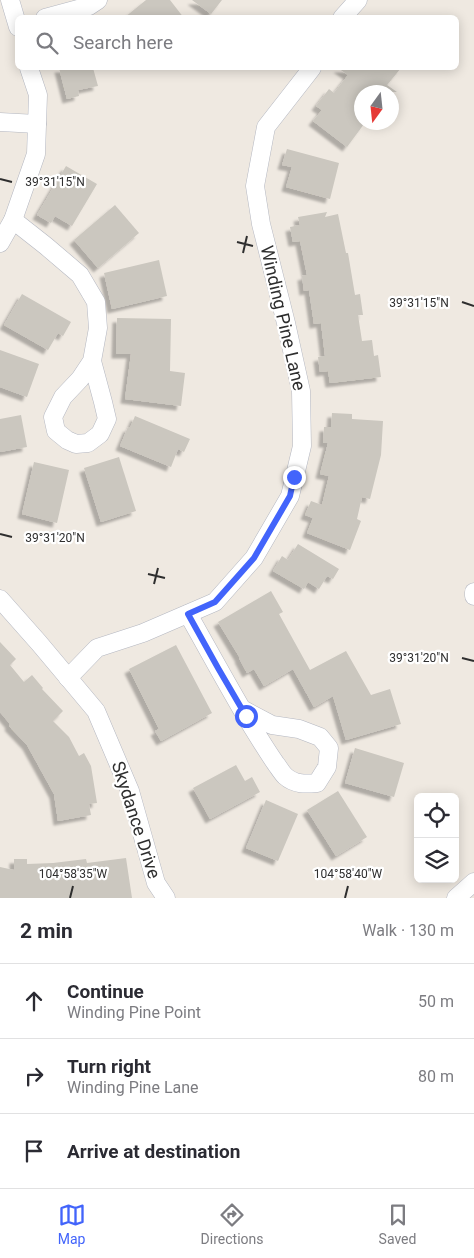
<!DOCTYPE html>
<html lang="en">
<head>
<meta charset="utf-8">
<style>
  :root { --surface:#fff; --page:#f7f7f7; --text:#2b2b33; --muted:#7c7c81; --line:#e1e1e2; --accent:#4264fb }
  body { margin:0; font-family:Roboto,sans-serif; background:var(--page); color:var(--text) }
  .controls { position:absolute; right:15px; bottom:15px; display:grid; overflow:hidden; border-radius:8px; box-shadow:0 2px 12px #0003 }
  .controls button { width:45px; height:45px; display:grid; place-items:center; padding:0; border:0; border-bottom:1px solid var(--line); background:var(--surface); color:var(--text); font:25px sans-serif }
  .compass { position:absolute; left:354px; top:85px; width:45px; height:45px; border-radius:50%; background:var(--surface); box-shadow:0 2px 12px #0003; rotate:195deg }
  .stop { position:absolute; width:15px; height:15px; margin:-11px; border:4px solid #4264fb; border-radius:50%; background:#fff }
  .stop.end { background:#4264fb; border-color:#fff; box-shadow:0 1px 5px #0008 }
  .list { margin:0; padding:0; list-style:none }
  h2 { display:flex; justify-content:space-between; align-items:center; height:65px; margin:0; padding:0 20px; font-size:21px }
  h2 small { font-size:16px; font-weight:400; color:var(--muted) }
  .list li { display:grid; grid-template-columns:32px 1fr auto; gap:15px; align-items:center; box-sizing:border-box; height:75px; padding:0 20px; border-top:1px solid var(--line) }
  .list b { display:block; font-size:19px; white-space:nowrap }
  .list p { margin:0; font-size:16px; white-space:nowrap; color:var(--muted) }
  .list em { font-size:16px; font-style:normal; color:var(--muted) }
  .icon { flex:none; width:28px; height:28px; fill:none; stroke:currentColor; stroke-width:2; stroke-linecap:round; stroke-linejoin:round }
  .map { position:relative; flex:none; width:474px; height:898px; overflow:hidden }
  .search { position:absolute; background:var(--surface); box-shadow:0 2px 12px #0003; left:15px; right:15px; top:15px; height:55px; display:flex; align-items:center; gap:12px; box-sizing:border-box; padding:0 18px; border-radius:8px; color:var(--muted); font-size:19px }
  .sheet { height:290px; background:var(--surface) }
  nav { display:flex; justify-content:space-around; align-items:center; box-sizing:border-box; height:70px; border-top:1px solid var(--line); background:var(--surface); font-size:14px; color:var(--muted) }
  nav a { display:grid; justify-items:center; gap:2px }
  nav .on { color:var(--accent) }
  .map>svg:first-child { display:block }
  .building { fill:#cbc7bf; filter:url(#shadow) }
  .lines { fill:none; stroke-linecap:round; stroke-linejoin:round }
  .street-casing { stroke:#b4b7c1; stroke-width:19 }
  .street { stroke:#fff; stroke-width:18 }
  .route { stroke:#4264fb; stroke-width:6 }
  .ticks { fill:none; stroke:#2e2e2e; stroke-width:2 }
  .labels { text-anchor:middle; stroke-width:4.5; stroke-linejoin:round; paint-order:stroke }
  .street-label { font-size:18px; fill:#2e2e2e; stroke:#fff }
  .ticks-label { font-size:12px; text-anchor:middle; fill:#2e2e2e; stroke:#fff; stroke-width:4.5; stroke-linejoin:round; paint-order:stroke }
</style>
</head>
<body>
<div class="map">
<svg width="474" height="898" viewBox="0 0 474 898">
  <defs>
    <filter id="shadow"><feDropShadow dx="-4.5" dy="4.5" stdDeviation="1" flood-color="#0004"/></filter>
  </defs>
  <rect width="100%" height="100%" fill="#efe9e1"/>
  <!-- building -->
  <g class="building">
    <polygon points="146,0 170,0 184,18 124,18"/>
    <polygon points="192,0 222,0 211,14"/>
    <polygon points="59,68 93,68 98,86 78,90 79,96 67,99"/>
    <polygon points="338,68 401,68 387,85 397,92 362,92 362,122 364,124 347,147 313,121 322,110 316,106 329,89 334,93 348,75"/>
    <polygon points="287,149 339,163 330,199 286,187 292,167 282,165"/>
    <polygon points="66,166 97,184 72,226 55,216 51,223 37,215"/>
    <polygon points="115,205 139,233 98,268 74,240"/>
    <polygon points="327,212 325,217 338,214 346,253 348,253 355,295 360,294 363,315 358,315 362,341 372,340 374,356 378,355 381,377 330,383 328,371 320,372 318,357 325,356 321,323 314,324 309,290 304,291 302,276 307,275 300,241 293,242 290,227 300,225 298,217"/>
    <polygon points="159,260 167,296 112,309 104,273"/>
    <polygon points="22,294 71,322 63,336 58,333 48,350 4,325"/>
    <polygon points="117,318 171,319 170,371 185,373 181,406 125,399 131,354 116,354"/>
    <polygon points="0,350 39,364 27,397 0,387"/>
    <polygon points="332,413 352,414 352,419 383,421 381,455 370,499 362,497 357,519 361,521 350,550 307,533 313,518 305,515 311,501 322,505 329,476 320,474 328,443 323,443 324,427 331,427"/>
    <polygon points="21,415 27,447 0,452 0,419"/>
    <polygon points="135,416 190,439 184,452 178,449 171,467 120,446 128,427 130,428"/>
    <polygon points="119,457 136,511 101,522 84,468"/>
    <polygon points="34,462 69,470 57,523 22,514"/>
    <polygon points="298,544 339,569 333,579 327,576 319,589 308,582 304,589 273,571 282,556 288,560"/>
    <polygon points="271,591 283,612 279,614 310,670 346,651 371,695 390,689 401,724 346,740 333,696 314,707 293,669 264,686 254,669 247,673 239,658 240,658 218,622"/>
    <polygon points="0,642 16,659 10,665 24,682 32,675 43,688 42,689 63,711 53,721 69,737 79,756 84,753 91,766 97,803 89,804 91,815 58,821 54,794 27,745 9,726 10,724 0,712"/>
    <polygon points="176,645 212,713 161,741 155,731 159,729 129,669"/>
    <polygon points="355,748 404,763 394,797 345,783"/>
    <polygon points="236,765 245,781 252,777 260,792 210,819 193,788"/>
    <polygon points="338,791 367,837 336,856 307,810"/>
    <polygon points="266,800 298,814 278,861 246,848"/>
    <polygon points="126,858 132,898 0,898 0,867 14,870 14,859 27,859 27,864 53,863 86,859 87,863"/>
  </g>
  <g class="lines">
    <defs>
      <g id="street">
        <polyline points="10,0 18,27"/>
        <polyline points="45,18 89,6 98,0"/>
        <polyline points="342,18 358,0"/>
        <polyline points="0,122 37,124"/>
        <polyline points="13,220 46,246 80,275 96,302 98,328 92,361 80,379 63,397 53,417 56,431 67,440 76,444 88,443 100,434 107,419 103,402 92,361"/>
        <polyline points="0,243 13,220 36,154 38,95 29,68"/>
        <polyline points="474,592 474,596"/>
        <polyline points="0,599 39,643 96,711 130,791 156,883 166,898"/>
        <path d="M 188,614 C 209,651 229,688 251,725 C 259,738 267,751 276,764 C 279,768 282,773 285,776 C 295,785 306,784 317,783 L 327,767 L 329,748 L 320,737 L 299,729 L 272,725 L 242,709"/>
        <polyline points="68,678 97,648 143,633 215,602 254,558 290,496 302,446 301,391 286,323 261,224 255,186 266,127 312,68"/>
        <polyline points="456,898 474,882"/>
      </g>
    </defs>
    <!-- street casing -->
    <use href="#street" class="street-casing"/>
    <!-- street -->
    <use href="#street" class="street"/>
  </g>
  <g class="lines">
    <!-- route -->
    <polyline class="route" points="246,716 218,668 188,614 215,602 254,558 290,496 294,477"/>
  </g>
  <!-- ticks -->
  <path class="ticks" d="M 0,179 L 12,182M 237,242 L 253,246M 243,253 L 247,236M 462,302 L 474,306M 0,534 L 12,537M 148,574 L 165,578M 154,584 L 158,568M 462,658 L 474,661M 70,898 L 73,886M 345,898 L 348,886"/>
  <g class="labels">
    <!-- street labels -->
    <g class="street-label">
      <text transform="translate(283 318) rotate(77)" y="6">Winding Pine Lane</text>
      <text transform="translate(136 820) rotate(72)" y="6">Skydance Drive</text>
    </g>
  </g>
  <g class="ticks-label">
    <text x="55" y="186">39°31'15"N</text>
    <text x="419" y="307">39°31'15"N</text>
    <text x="55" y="542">39°31'20"N</text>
    <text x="419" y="662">39°31'20"N</text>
    <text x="73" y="878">104°58'35"W</text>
    <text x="348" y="878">104°58'40"W</text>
  </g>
</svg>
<div class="controls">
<button><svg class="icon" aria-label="locate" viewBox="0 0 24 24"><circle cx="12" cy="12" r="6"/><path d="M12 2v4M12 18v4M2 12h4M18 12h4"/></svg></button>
<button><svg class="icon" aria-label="layers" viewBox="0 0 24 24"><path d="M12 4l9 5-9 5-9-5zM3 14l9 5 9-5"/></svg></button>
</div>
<svg class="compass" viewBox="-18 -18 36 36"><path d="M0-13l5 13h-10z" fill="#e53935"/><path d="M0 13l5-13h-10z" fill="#7c7c81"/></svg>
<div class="stop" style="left:246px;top:716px"></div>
<div class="stop end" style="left:294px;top:477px"></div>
<div class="search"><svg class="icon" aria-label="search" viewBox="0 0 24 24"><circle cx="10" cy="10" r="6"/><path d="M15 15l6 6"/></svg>Search here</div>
</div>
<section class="sheet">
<h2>2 min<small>Walk · 130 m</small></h2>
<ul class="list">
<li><svg class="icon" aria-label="ahead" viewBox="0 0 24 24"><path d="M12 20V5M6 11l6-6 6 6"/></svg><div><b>Continue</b><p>Winding Pine Point</p></div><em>50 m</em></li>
<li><svg class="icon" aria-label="right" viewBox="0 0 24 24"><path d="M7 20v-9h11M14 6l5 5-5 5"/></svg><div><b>Turn right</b><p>Winding Pine Lane</p></div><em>80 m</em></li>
<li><svg class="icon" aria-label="arrive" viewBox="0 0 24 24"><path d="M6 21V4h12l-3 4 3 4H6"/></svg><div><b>Arrive at destination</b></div></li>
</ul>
</section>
<nav>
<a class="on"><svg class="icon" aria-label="map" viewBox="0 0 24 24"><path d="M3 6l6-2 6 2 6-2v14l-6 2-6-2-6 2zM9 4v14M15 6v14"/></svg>Map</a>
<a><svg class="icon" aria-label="directions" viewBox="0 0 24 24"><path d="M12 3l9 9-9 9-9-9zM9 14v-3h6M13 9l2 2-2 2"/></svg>Directions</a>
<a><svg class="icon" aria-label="saved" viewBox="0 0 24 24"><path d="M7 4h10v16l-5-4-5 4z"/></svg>Saved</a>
</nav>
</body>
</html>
